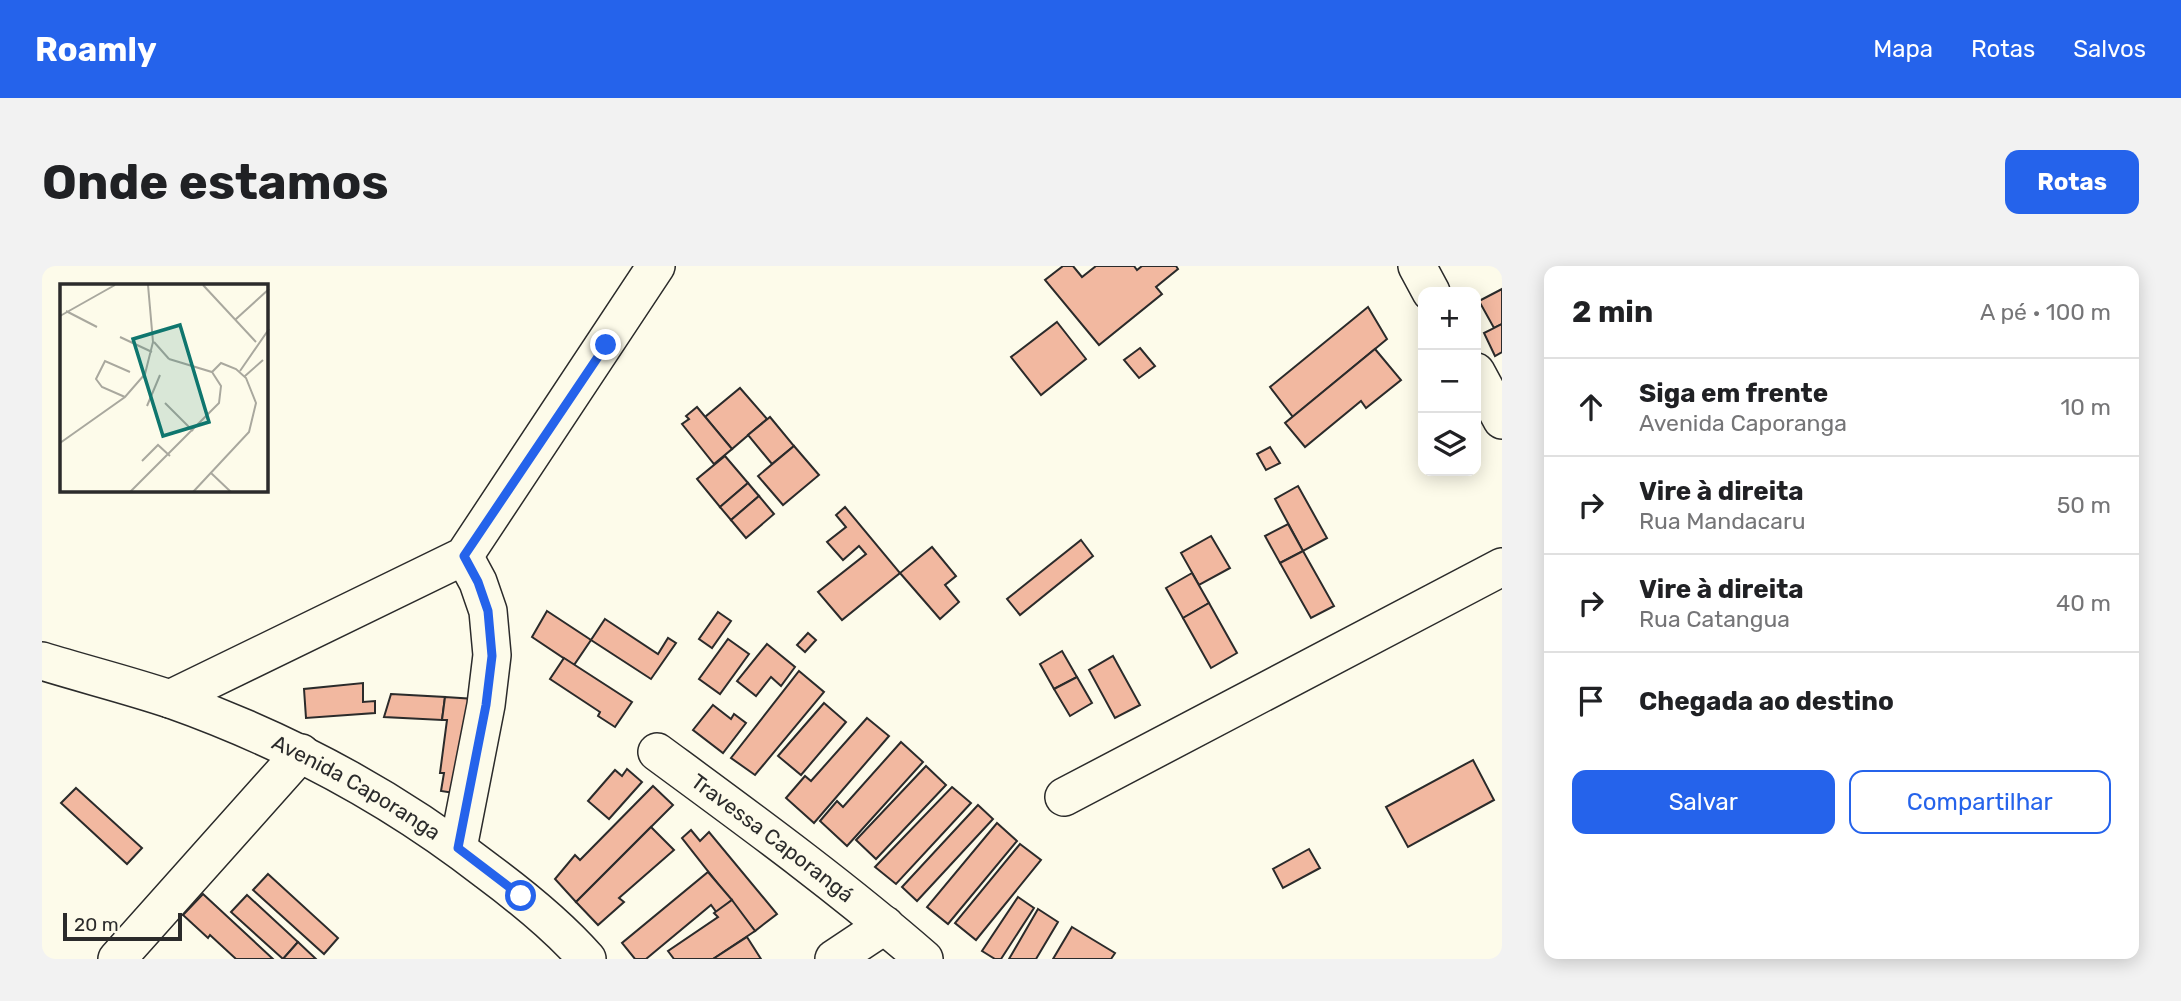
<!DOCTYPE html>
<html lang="pt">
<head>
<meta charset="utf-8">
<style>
  :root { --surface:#fff; --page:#f2f2f2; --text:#202124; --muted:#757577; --line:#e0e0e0; --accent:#2563eb }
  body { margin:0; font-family:Rubik,sans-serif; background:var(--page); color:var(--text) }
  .controls { position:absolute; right:21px; top:21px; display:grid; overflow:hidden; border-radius:14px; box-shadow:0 4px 18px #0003 }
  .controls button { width:63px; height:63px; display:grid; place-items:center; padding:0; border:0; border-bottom:2px solid var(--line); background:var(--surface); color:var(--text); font:35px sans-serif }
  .scale { position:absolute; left:21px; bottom:18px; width:119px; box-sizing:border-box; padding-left:7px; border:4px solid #2b2b2b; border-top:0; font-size:19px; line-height:24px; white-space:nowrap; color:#2b2b2b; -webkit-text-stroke:5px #fdfbea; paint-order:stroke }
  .stop { position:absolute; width:21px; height:21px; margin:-16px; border:5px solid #2563eb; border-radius:50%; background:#fff }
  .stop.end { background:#2563eb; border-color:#fff; box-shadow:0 2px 7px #0008 }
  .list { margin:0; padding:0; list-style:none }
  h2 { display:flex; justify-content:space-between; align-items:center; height:91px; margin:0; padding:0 28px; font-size:30px }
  h2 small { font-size:23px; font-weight:400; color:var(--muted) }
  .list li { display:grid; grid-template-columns:46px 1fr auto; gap:21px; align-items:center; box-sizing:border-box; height:98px; padding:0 28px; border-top:2px solid var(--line) }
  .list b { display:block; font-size:26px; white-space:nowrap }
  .list p { margin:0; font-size:23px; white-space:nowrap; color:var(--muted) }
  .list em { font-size:23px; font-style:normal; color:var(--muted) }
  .actions { display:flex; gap:14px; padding:21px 28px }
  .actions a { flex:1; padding:16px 0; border:2px solid var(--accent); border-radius:14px; text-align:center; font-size:24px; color:var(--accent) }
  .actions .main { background:var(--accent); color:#fff }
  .icon { flex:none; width:38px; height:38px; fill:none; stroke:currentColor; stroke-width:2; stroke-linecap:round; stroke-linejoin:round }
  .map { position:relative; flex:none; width:1460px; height:693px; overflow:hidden; border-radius:14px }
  header { display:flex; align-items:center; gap:42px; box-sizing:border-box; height:98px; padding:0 35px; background:var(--accent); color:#fff }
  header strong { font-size:33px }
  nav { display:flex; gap:38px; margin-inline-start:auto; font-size:24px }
  .intro { display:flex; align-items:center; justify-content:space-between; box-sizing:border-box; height:168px; padding:0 42px }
  h1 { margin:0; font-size:49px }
  .button { padding:18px 32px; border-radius:14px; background:var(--accent); color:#fff; font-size:24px; font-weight:700 }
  main { display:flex; gap:42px; padding:0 42px }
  aside { flex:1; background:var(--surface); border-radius:14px; box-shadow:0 4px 18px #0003 }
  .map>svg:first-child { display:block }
  .building { fill:#f2b8a0; stroke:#2b2b2b; stroke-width:2 }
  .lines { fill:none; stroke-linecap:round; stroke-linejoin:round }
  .minor-casing { stroke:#2b2b2b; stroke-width:40 }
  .minor { stroke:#fdfbea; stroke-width:37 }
  .route { stroke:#2563eb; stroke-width:9 }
  .labels { text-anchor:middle; stroke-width:5; stroke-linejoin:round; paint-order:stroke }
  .street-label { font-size:21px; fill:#2b2b2b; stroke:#fdfbea }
  .inset-road { fill:none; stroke:#a9a89e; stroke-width:2 }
  .view { fill:#0f766e; fill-opacity:0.15; stroke:#0f766e; stroke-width:3.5 }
  .inset-edge { fill:none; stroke:#2b2b2b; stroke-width:3.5 }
</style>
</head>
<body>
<header>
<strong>Roamly</strong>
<nav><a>Mapa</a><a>Rotas</a><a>Salvos</a></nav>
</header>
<div class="intro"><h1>Onde estamos</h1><a class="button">Rotas</a></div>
<main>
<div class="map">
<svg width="1460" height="693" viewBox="0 0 1460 693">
  <rect width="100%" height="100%" fill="#fdfbea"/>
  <!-- building -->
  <g class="building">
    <polygon points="1021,0 1031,0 1040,11 1054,0 1092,0 1095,4 1100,0 1134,0 1136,3 1114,21 1120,28 1057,79 1003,14"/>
    <polygon points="1460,23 1460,58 1452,62 1437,35"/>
    <polygon points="1326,41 1345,73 1251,151 1228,121"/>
    <polygon points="1015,56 1044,93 999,129 969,91"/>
    <polygon points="1460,58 1460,86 1453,90 1442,67"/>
    <polygon points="1098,82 1113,100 1097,112 1082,94"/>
    <polygon points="1333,83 1359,114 1324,142 1319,135 1263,181 1243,157"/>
    <polygon points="698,122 725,153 690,183 663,151"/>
    <polygon points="655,141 690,183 672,198 640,158 647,153 644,150"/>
    <polygon points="728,151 752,180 730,198 706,169"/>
    <polygon points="752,180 777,209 741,239 716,210"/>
    <polygon points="1228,181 1238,197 1224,204 1215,188"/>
    <polygon points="683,190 706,217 678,241 655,213"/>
    <polygon points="706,217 717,230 689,254 678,241"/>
    <polygon points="1256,220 1285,272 1261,285 1233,233"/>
    <polygon points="717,230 732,248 704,272 689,254"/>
    <polygon points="803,241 858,307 800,354 776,326 824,288 817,280 801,294 785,276 804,261 794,249"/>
    <polygon points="1246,258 1261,285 1238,297 1223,270"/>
    <polygon points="1169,270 1188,302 1157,319 1139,287"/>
    <polygon points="1039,274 1051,290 978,349 965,333"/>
    <polygon points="890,281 914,310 903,319 917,336 898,353 858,307"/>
    <polygon points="1261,285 1292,340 1269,352 1238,297"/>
    <polygon points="1150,307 1167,337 1141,352 1124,322"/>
    <polygon points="1167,337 1195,387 1169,402 1141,352"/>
    <polygon points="505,345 549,374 532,399 490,371"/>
    <polygon points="676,346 689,355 670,382 657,373"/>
    <polygon points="563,353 616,388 626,372 634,377 609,413 549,374"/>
    <polygon points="766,367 774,374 763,386 755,379"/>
    <polygon points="686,373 707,388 678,428 657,413"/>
    <polygon points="725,378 753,401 739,420 729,411 714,430 695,415"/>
    <polygon points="1020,385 1035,411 1012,423 998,398"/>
    <polygon points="1071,390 1098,439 1073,452 1047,404"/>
    <polygon points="522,392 590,436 573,461 556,450 558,446 508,413"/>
    <polygon points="757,405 782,426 713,509 689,492"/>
    <polygon points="1035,411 1050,437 1028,450 1012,423"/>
    <polygon points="321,417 321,436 333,435 333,447 264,452 262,423"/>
    <polygon points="349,428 403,431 400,454 342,451"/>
    <polygon points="403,431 433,433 419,528 399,525 402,507 398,507 405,454 400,454"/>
    <polygon points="782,437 804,456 759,509 736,490"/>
    <polygon points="671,439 689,453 692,448 704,457 681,487 651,464"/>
    <polygon points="825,452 847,470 772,557 744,532 763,510 769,515"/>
    <polygon points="859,476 881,496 805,580 778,555 795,535 801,541"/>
    <polygon points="1431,494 1452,534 1366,581 1344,541"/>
    <polygon points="884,500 904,519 834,593 814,574"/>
    <polygon points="585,503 600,516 567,553 546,535 573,504 580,510"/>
    <polygon points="611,520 631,539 534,636 513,613 533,589 538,594"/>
    <polygon points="910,521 929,537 854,618 833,601"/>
    <polygon points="34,522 100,582 85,598 19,537"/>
    <polygon points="936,539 951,553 875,635 860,621"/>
    <polygon points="955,557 975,575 906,658 885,641"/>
    <polygon points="609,561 632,584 577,632 582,636 556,659 534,636"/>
    <polygon points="649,564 658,575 667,566 735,648 713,665 640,572"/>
    <polygon points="978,578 999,594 934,674 913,657"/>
    <polygon points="1267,583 1278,602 1241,622 1231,603"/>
    <polygon points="666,606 690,634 675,647 669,639 604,693 593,693 580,677"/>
    <polygon points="226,608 296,672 282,688 211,624"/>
    <polygon points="161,628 231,693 194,693 168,669 166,672 141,649"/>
    <polygon points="205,629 256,676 241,693 189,646"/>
    <polygon points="976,631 992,642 959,693 953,693 940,685"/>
    <polygon points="690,634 713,665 671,693 632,693 626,685 676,651 672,647"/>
    <polygon points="996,643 1016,656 994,693 967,693"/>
    <polygon points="1030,661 1073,687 1069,693 1011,693"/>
    <polygon points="705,671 719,693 671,693"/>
    <polygon points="256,676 274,693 241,693"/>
  </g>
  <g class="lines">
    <defs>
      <g id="minor">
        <polyline points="1375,0 1389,26"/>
        <polyline points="1434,106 1460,154"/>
        <path id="s1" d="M 0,395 C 42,408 86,419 128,433 C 241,473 350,531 445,605 C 480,631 516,660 545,693"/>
        <polyline points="128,433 422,290 614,0"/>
        <path id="s2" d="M 615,486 C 706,553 797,619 882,693"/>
        <polyline points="1022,531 1460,301"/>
        <polyline points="416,582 444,439 450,389 446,345 436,316 422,290"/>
        <polyline points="75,693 259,487"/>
        <polyline points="792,693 843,659"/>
      </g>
    </defs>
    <!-- minor casing -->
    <use href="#minor" class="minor-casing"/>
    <!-- minor -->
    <use href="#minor" class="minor"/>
  </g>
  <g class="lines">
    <!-- route -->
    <polyline class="route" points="479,630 416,582 444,439 450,390 446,345 436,316 422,290 564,79"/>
  </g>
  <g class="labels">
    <!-- street labels -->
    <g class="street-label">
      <text dy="7" stroke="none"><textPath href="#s1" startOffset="340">Avenida Caporanga</textPath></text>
      <text dy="7" stroke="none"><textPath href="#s2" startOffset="144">Travessa Caporangá</textPath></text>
    </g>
  </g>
  <!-- overview -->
  <g transform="translate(18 18)">
    <rect width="208" height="208" fill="#fdfbea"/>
    <path class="inset-road" d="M 143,1 L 196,58M 6,27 L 37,43M 0,32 L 55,1M 176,35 L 209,5M 60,53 L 92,68M 94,58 L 109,75M 109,75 L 152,88 L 161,79 L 176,85 L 186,94 L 196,119 L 189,148 L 133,208M 180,87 L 209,45M 185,92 L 203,76M 65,113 L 42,103 L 36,95 L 45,77 L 70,88M 105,119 L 133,147M 87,122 L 100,91M 0,159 L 65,113 L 85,90 L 93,58 L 88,1M 82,177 L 98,161 L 110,172M 151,189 L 171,208M 70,208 L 159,119 L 161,102 L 152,88"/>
    <path class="view" d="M 120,41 L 149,138 L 103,152 L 73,55 Z"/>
    <rect width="208" height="208" class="inset-edge"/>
  </g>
</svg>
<div class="controls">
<button>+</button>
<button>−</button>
<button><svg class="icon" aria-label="layers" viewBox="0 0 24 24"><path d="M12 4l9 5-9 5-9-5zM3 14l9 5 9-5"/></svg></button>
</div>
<div class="scale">20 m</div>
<div class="stop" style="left:479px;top:630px"></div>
<div class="stop end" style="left:564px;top:79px"></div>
</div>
<aside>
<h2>2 min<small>A pé · 100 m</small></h2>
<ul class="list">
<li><svg class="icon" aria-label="ahead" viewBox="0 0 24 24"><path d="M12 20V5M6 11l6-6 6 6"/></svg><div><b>Siga em frente</b><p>Avenida Caporanga</p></div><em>10 m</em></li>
<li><svg class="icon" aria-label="right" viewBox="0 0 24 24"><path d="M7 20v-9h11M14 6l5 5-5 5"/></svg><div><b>Vire à direita</b><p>Rua Mandacaru</p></div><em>50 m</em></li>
<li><svg class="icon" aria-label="right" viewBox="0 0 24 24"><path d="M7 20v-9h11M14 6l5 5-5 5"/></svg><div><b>Vire à direita</b><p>Rua Catangua</p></div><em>40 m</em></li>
<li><svg class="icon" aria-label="arrive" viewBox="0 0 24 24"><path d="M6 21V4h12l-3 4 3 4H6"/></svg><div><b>Chegada ao destino</b></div></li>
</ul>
<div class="actions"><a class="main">Salvar</a><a>Compartilhar</a></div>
</aside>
</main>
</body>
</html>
